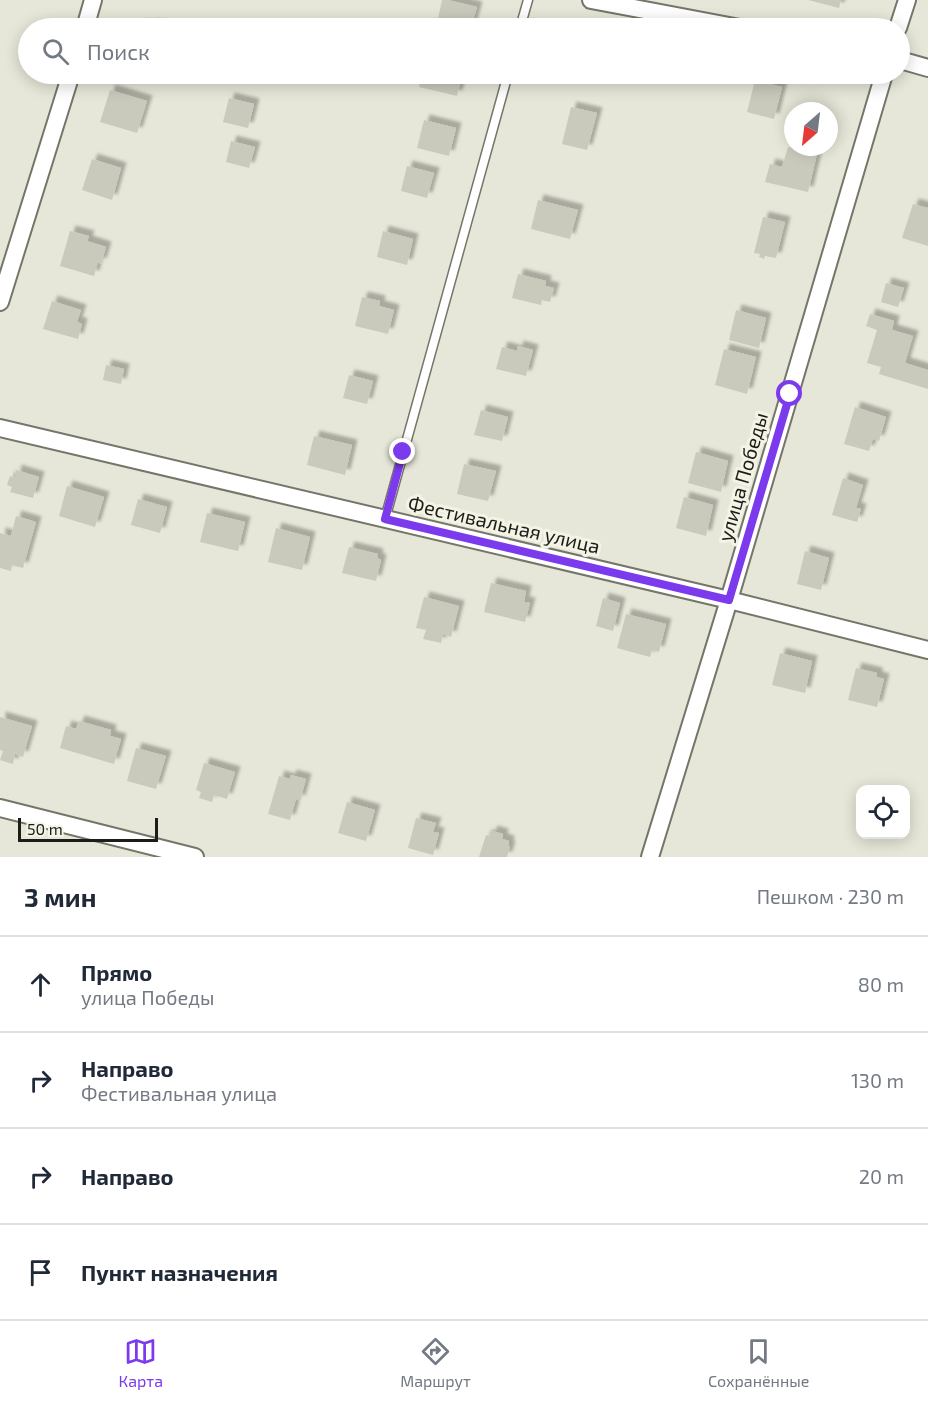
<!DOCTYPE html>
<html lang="ru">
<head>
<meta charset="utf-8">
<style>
  :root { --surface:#fff; --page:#f2f2f3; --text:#1f2937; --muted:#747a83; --line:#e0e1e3; --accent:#7c3aed }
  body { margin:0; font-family:"Exo 2",sans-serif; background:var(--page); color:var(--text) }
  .controls { position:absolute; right:18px; bottom:18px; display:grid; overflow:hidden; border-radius:12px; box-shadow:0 3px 15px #0003 }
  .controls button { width:54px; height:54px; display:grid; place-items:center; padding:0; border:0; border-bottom:2px solid var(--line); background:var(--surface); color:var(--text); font:30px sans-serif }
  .compass { position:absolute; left:784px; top:102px; width:54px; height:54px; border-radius:50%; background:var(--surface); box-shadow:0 3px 15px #0003; rotate:208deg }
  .scale { position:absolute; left:18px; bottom:15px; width:140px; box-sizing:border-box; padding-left:6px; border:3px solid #1c1d18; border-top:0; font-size:16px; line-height:21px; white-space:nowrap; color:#1c1d18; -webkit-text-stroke:4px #f3f4e5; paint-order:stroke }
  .stop { position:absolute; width:18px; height:18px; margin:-14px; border:4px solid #7c3aed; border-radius:50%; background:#fff }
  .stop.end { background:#7c3aed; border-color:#fff; box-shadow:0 2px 6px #0008 }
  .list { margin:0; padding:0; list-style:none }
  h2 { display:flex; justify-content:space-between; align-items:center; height:78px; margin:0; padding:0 24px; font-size:26px }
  h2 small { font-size:20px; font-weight:400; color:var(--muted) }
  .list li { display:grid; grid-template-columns:39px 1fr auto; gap:18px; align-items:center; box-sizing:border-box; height:96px; padding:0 24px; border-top:2px solid var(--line) }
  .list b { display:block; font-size:22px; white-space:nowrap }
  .list p { margin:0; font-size:20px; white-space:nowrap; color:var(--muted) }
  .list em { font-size:20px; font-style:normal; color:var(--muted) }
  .icon { flex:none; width:33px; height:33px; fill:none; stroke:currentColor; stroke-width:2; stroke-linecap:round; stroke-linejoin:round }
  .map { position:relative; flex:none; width:928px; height:857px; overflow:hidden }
  .search { position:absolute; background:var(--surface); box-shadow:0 3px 15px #0003; left:18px; right:18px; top:18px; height:66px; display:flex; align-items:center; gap:15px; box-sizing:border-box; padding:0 21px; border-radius:33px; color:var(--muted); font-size:22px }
  .sheet { height:462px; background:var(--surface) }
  nav { display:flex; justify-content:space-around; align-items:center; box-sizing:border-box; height:84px; border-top:2px solid var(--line); background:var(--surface); font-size:16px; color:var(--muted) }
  nav a { display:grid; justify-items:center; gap:3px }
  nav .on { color:var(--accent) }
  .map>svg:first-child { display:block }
  .building { fill:#c9cabc; filter:url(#shadow) }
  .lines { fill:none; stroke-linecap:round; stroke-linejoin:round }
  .lane-casing { stroke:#757569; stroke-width:11 }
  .street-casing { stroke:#757569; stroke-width:20 }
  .lane { stroke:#fff; stroke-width:8 }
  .street { stroke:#fff; stroke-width:16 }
  .route { stroke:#7c3aed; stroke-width:8 }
  .labels { text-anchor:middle; stroke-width:6; stroke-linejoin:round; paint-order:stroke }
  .street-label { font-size:20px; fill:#1c1d18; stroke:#f3f4e5 }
</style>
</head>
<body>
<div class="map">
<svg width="928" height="857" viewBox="0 0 928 857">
  <defs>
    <filter id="shadow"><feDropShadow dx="5.5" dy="-5.5" stdDeviation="1.5" flood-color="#0004"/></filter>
  </defs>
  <rect width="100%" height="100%" fill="#e6e7d8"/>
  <!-- building -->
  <g class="building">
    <polygon points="442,0 448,0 477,7 471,28 436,28"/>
    <polygon points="808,0 841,0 839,8"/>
    <polygon points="142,24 150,27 151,24 161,27 161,28 141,28"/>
    <polygon points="422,74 456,74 462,75 457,96 419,87"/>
    <polygon points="755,80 782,87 774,119 747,112"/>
    <polygon points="110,90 147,101 137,133 100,122"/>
    <polygon points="229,98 254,104 248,128 223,122"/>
    <polygon points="571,107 597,113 587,150 562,144"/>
    <polygon points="424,120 456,128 449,156 417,148"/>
    <polygon points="231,141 255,147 249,168 226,162"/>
    <polygon points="788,147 817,154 808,192 765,182 770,164 782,167"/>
    <polygon points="92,159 121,168 112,200 82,190"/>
    <polygon points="407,166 434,173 427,198 401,191"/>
    <polygon points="538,200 578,210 570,239 531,229"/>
    <polygon points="913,204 928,208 928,246 902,238"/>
    <polygon points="763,217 785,222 776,258 765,256 764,259 759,257 760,254 754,253"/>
    <polygon points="70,231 89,236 87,241 106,247 101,264 98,262 94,276 60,266"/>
    <polygon points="383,231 413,239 407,265 377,257"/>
    <polygon points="518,274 546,281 545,286 554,288 550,302 542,300 541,305 512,298"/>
    <polygon points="886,283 904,288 898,307 881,302"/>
    <polygon points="362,297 380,301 379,306 394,310 388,334 355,326"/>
    <polygon points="52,301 81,310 77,322 82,324 78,339 43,329"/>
    <polygon points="736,310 766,318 759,348 729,340"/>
    <polygon points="870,314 894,321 892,330 913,336 905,363 928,370 928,389 879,374 881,367 867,363 877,330 866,326"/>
    <polygon points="518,346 533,350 526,376 496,369 502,347 517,351"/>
    <polygon points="724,349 756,357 747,394 715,385"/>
    <polygon points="106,365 124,369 121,384 103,380"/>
    <polygon points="349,375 373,381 367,404 343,398"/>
    <polygon points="855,407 886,417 879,441 873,439 869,451 844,444"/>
    <polygon points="481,410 508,417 502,441 474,435"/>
    <polygon points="314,436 352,445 345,475 307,465"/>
    <polygon points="696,452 728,461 721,492 688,483"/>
    <polygon points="464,464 496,471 488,501 457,494"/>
    <polygon points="16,470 39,477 33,498 10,492 12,487 7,485 10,476 15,478"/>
    <polygon points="843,478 863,485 856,508 861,509 857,522 832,515"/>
    <polygon points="67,486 104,497 95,527 59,516"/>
    <polygon points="684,497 713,505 706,536 676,528"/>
    <polygon points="138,499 167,507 160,533 131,525"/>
    <polygon points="207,513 245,522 238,551 200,542"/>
    <polygon points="16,516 36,522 23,568 12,565 11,571 0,568 0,533 11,536"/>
    <polygon points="276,528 310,537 302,570 268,562"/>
    <polygon points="349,547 378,554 377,558 381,560 376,581 342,573"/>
    <polygon points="805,551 829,558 821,590 797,584"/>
    <polygon points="491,583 526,591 524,602 530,603 525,622 484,612"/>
    <polygon points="424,597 459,606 451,637 443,634 441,643 423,639 426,630 416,628"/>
    <polygon points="603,598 620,603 613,631 596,626"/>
    <polygon points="626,614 666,624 659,652 652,650 650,657 617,648"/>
    <polygon points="780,653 812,661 805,693 772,685"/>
    <polygon points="856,668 877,673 877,677 884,679 877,707 848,700"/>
    <polygon points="0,717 32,726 23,757 15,754 13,764 0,760 3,751 0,750"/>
    <polygon points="79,721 111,730 110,736 121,739 114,764 60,748 66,726 76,729"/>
    <polygon points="136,748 166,756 156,789 127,781"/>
    <polygon points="204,763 235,772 227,799 214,795 212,802 199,798 201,792 196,790"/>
    <polygon points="291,775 306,779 300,801 296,799 290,820 268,814 279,776 290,779"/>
    <polygon points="347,802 375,810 366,841 338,833"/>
    <polygon points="416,818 436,823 433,832 439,833 433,855 408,848"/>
    <polygon points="492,831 503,834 502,839 509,841 508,846 510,846 507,857 479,857 486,835 490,836"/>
  </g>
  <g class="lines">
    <defs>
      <g id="lane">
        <polyline points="520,28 528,0"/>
        <polyline points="385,519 508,74"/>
      </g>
      <g id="street">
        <polyline points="591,0 740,28"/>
        <polyline points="85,28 93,0"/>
        <polyline points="898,28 907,0"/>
        <polyline points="900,60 928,68"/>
        <polyline points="0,302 71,74"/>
        <polyline points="0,428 729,600 928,650"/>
        <polyline points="0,808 195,857"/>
        <polyline points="650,857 729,600 884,74"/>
      </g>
    </defs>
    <!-- lane casing -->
    <use href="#lane" class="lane-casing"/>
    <!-- street casing -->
    <use href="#street" class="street-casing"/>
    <!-- lane -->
    <use href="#lane" class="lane"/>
    <!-- street -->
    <use href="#street" class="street"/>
  </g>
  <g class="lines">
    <!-- route -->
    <polyline class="route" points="403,452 385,519 729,600 790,394"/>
  </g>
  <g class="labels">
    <!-- street labels -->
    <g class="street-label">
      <text transform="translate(743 477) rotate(-74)" y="7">улица Победы</text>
      <text transform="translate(504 525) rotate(13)" y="7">Фестивальная улица</text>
    </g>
  </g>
</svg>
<div class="controls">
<button><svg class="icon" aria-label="locate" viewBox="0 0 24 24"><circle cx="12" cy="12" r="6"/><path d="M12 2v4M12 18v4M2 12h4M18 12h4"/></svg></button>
</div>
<svg class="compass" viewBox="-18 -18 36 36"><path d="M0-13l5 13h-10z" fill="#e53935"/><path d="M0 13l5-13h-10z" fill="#747a83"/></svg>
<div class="scale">50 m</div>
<div class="stop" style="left:790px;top:394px"></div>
<div class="stop end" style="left:403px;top:452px"></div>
<div class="search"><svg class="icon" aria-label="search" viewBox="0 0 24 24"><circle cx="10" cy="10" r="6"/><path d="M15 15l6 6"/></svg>Поиск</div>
</div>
<section class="sheet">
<h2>3 мин<small>Пешком · 230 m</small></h2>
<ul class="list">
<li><svg class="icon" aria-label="ahead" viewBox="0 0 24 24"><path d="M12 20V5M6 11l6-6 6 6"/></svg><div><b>Прямо</b><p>улица Победы</p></div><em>80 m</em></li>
<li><svg class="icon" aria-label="right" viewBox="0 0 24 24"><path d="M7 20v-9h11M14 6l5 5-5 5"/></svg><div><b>Направо</b><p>Фестивальная улица</p></div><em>130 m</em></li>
<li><svg class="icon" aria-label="right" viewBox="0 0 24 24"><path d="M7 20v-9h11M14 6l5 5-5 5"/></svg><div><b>Направо</b></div><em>20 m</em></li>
<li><svg class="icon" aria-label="arrive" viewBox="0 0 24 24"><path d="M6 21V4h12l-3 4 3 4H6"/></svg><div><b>Пункт назначения</b></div></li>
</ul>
</section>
<nav>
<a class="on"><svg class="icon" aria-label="map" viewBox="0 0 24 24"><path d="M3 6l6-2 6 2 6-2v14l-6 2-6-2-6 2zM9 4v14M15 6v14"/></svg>Карта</a>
<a><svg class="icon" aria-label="directions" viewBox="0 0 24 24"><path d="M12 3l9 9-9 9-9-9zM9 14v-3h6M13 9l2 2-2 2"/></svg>Маршрут</a>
<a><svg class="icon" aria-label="saved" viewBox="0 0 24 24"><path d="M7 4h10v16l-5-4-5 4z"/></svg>Сохранённые</a>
</nav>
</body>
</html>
